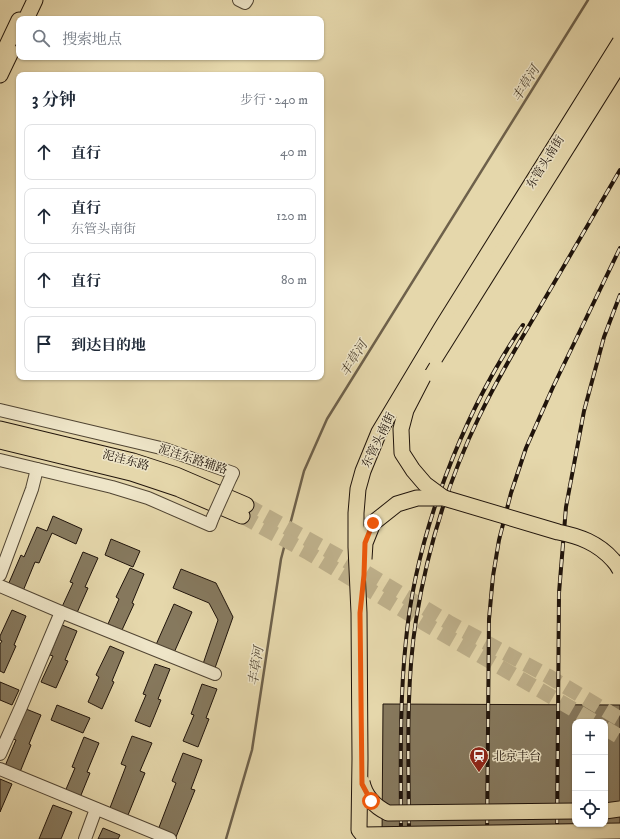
<!DOCTYPE html>
<html lang="zh">
<head>
<meta charset="utf-8">
<style>
  :root { --surface:#fff; --page:#f6f6f7; --text:#1f2937; --muted:#747a83; --line:#e0e1e3 }
  body { margin:0; font-family:"IM FELL DW Pica","Noto Serif SC",serif; background:var(--page); color:var(--text) }
  .controls { position:absolute; right:12px; bottom:12px; display:grid; overflow:hidden; border-radius:8px; box-shadow:0 1px 3px #0004 }
  .controls button { width:36px; height:36px; display:grid; place-items:center; padding:0; border:0; border-bottom:1px solid var(--line); background:var(--surface); color:var(--text); font:20px sans-serif }
  .stop { position:absolute; width:12px; height:12px; margin:-9px; border:3px solid #ea580c; border-radius:50%; background:#fff }
  .stop.end { background:#ea580c; border-color:#fff; box-shadow:0 1px 4px #0008 }
  .list { margin:0; padding:0; list-style:none }
  h2 { display:flex; justify-content:space-between; align-items:center; height:52px; margin:0; padding:0 16px; font-size:17px }
  h2 small { font-size:13px; font-weight:400; color:var(--muted) }
  .list li { display:grid; grid-template-columns:26px 1fr auto; gap:12px; align-items:center; box-sizing:border-box; height:56px; margin:0 8px 8px; padding:0 8px; border:1px solid var(--line); border-radius:8px }
  .list b { display:block; font-size:15px; white-space:nowrap }
  .list p { margin:0; font-size:13px; white-space:nowrap; color:var(--muted) }
  .list em { font-size:13px; font-style:normal; color:var(--muted) }
  .icon { flex:none; width:22px; height:22px; fill:none; stroke:currentColor; stroke-width:2; stroke-linecap:round; stroke-linejoin:round }
  .map { position:relative; flex:none; width:620px; height:839px; overflow:hidden }
  .search { position:absolute; background:var(--surface); box-shadow:0 1px 3px #0004; left:16px; top:16px; width:308px; height:44px; display:flex; align-items:center; gap:10px; box-sizing:border-box; padding:0 14px; border-radius:8px; color:var(--muted); font-size:15px }
  .panel { position:absolute; background:var(--surface); box-shadow:0 1px 3px #0004; left:16px; top:72px; width:308px; height:308px; border-radius:8px }
  .map>svg:first-child { display:block }
  .lines { fill:none; stroke-linecap:round; stroke-linejoin:round }
  .stream { stroke:#6e614b; stroke-width:2.5 }
  .building { fill:#86795e; stroke:#20140b; fill-rule:evenodd }
  .major-tunnel { stroke:#beb08b; stroke-width:15; stroke-dasharray:15 8; stroke-linecap:butt }
  .minor-casing { stroke:#514533; stroke-width:14 }
  .major-casing { stroke:#20140b; stroke-width:17 }
  .minor { stroke:#eee5c8; stroke-width:12 }
  .major { stroke:#e5d7ab; stroke-width:15 }
  .rail-casing { stroke:#20140b; stroke-width:4 }
  .rail { stroke:#eee5c8; stroke-width:2.5; stroke-dasharray:8; stroke-linecap:butt }
  .minor-bridge-casing { stroke:#514533; stroke-width:14; stroke-linecap:butt }
  .major-bridge-casing { stroke:#20140b; stroke-width:17; stroke-linecap:butt }
  .minor-bridge { stroke:#eee5c8; stroke-width:12 }
  .major-bridge { stroke:#e5d7ab; stroke-width:15 }
  .route { stroke:#ea580c; stroke-width:5 }
  .labels { text-anchor:middle; stroke-width:3; stroke-linejoin:round; paint-order:stroke }
  .street-label { font-size:12px; fill:#20140b; stroke:#eee5c8 }
  .poi-label { font-size:12px; fill:#20140b; stroke:#eee5c8; text-anchor:start }
  .water-label { font-size:13px; font-style:italic; fill:#544835; stroke:#eee5c8 }
</style>
</head>
<body>
<div class="map">
<svg width="620" height="839" viewBox="0 0 620 839">
  <rect width="100%" height="100%" fill="#e5d7ab"/>
  <filter id="stains"><feTurbulence type="fractalNoise" baseFrequency=".005" numOctaves="4"/><feColorMatrix values="0 0 0 0 .2 0 0 0 0 .09 0 0 0 0 .02 0 0 0 .5 -.17"/></filter>
  <radialGradient id="worn" r=".72"><stop offset=".6" stop-color="#630" stop-opacity="0"/><stop offset="1" stop-color="#630" stop-opacity=".3"/></radialGradient>
  <g class="lines">
    <!-- stream -->
    <polyline class="stream" points="226,839 252,750 281,559 304,471 327,419 588,0"/>
  </g>
  <!-- building -->
  <g class="building">
    <polygon points="53,516 82,529 76,544 52,533 39,563 35,562 23,591 8,585 21,555 24,557 37,527 47,531"/>
    <polygon points="111,539 140,551 133,567 105,555"/>
    <polygon points="83,552 98,558 85,587 88,588 76,615 61,609 73,583 70,582"/>
    <polygon points="130,568 144,574 132,603 134,604 122,630 108,624 119,599 116,597"/>
    <polygon points="181,569 216,583 233,617 215,668 203,664 218,620 209,603 173,588"/>
    <polygon points="174,604 192,612 173,655 155,647"/>
    <polygon points="12,610 26,616 14,645 16,646 4,673 0,671 0,644 2,641 0,640 0,636"/>
    <polygon points="62,625 77,631 65,660 68,661 56,688 41,682 53,656 50,655"/>
    <polygon points="110,646 124,652 112,681 114,682 102,709 88,702 99,677 96,675"/>
    <polygon points="155,664 170,669 158,699 161,700 150,727 135,721 146,695 143,694"/>
    <polygon points="0,682 19,690 12,705 0,700"/>
    <polygon points="202,684 217,689 206,718 209,719 198,747 183,741 194,715 191,714"/>
    <path d="M 383,704 L 620,705 L 620,839 L 382,839 ZM 575,722 L 605,722 L 605,824 L 575,824 Z"/>
    <polygon points="57,705 90,718 83,733 51,720"/>
    <polygon points="26,709 41,715 29,744 31,745 20,772 5,766 16,740 13,739"/>
    <polygon points="132,736 152,743 140,771 145,773 126,820 108,813 126,766 121,764"/>
    <polygon points="84,737 99,743 87,772 90,773 79,800 64,794 75,768 72,767"/>
    <polygon points="183,753 202,760 191,789 195,790 176,837 158,830 176,783 172,781"/>
    <polygon points="0,779 12,784 0,812"/>
    <polygon points="53,805 72,812 61,839 39,839"/>
    <polygon points="103,828 120,835 118,839 98,839"/>
  </g>
  <g class="lines">
    <!-- major-tunnel -->
    <g class="major-tunnel">
      <polyline points="246,505 340,557 448,622 548,676 620,719"/>
      <polyline points="242,516 309,553 424,623 595,722"/>
      <polyline points="605,728 620,737"/>
    </g>
    <defs>
      <g id="minor">
        <polyline points="239,0 245,3 247,0"/>
        <polyline points="0,410 165,449 233,473 231,477"/>
        <polyline points="0,460 112,487 148,498 210,525 213,517"/>
        <polyline points="0,575 32,489 37,469"/>
        <polyline points="0,586 61,612 215,674"/>
        <polyline points="0,754 21,707 61,612"/>
        <polyline points="0,769 170,839"/>
        <polyline points="85,839 96,809"/>
      </g>
      <g id="major">
        <polyline points="26,19 35,0"/>
        <polyline points="0,60 19,20"/>
        <polyline points="0,75 11,52"/>
        <polyline points="0,429 133,461 176,475 246,505"/>
        <polyline points="0,441 131,473 179,489 242,516"/>
      </g>
    </defs>
    <!-- minor casing -->
    <use href="#minor" class="minor-casing"/>
    <!-- major casing -->
    <use href="#major" class="major-casing"/>
    <!-- minor -->
    <use href="#minor" class="minor"/>
    <!-- major -->
    <use href="#major" class="major"/>
    <defs>
      <g id="rail">
        <polyline points="454,838 454,839"/>
        <polyline points="463,838 463,839"/>
        <polyline points="565,838 565,839"/>
        <polyline points="593,838 593,839"/>
        <path d="M 401,839 C 401,773 399,706 406,640 C 416,534 463,413 523,325"/>
        <path d="M 409,839 C 409,767 405,690 416,620 C 427,551 449,479 479,417 C 497,379 519,343 540,307 C 567,261 593,216 620,170"/>
        <polyline points="487,839 489,619 493,576 499,540 511,493 526,448 553,387 620,248"/>
        <polyline points="557,839 559,593 566,507 584,411 604,337 620,295"/>
      </g>
    </defs>
    <!-- rail casing -->
    <use href="#rail" class="rail-casing"/>
    <!-- rail -->
    <use href="#rail" class="rail"/>
    <defs>
      <polyline id="minor-bridge" points="213,517 231,477"/>
      <g id="major-bridge">
        <polyline points="620,42 442,327 379,432 363,471 358,489 356,513 356,547 359,613 360,759 359,830 363,835 620,831"/>
        <polyline points="435,358 620,63"/>
        <polyline points="423,377 406,410 401,429 402,453 413,470 425,484 444,498"/>
        <path d="M 364,559 L 365,543 L 373,523 L 397,504 L 417,498 L 444,498 L 558,532 C 579,536 598,543 613,560 C 616,563 618,566 620,570"/>
        <path d="M 362,782 C 365,797 376,807 388,813 L 575,811"/>
        <polyline points="605,811 620,809"/>
      </g>
    </defs>
    <!-- minor-bridge casing -->
    <use href="#minor-bridge" class="minor-bridge-casing"/>
    <!-- major-bridge casing -->
    <use href="#major-bridge" class="major-bridge-casing"/>
    <!-- minor-bridge -->
    <use href="#minor-bridge" class="minor-bridge"/>
    <!-- major-bridge -->
    <use href="#major-bridge" class="major-bridge"/>
  </g>
  <g class="lines">
    <!-- route -->
    <polyline class="route" points="371,801 362,784 360,613 364,575 365,543 373,523"/>
  </g>
  <!-- icons -->
  <defs>
    <symbol id="station-pin" viewBox="-11 -11 22 30"><path d="M0 17L-7.5 6A9.5 9.5 0 1 1 7.5 6Z" fill="#8f2418" stroke="#eee5c8"/><path d="M-3-6H3Q5-6 5-4V2Q5 4 3 4L4.5 6H3L1.5 4h-3L-3 6H-4.5L-3 4Q-5 4-5 2V-4Q-5-6-3-6ZM-3.5-4v3h7v-3ZM-3.5 1v1.5H-2V1ZM2 1v1.5H3.5V1Z" fill="#fff"/></symbol>
  </defs>
  <g fill-rule="evenodd">
    <use href="#station-pin" x="468" y="745" width="22" height="30"/>
  </g>
  <g class="labels">
    <!-- street labels -->
    <g class="street-label">
      <text transform="translate(545 162) rotate(-58)" y="4">东管头南街</text>
      <text transform="translate(378 440) rotate(-64)" y="4">东管头南街</text>
      <text transform="translate(193 459) rotate(18)" y="4">泥洼东路辅路</text>
      <text transform="translate(126 460) rotate(15)" y="4">泥洼东路</text>
    </g>
    <!-- poi labels -->
    <g class="poi-label">
      <text x="493" y="760">北京丰台</text>
    </g>
    <!-- water labels -->
    <g class="water-label">
      <text transform="translate(525 83) rotate(-58)" y="5">丰草河</text>
      <text transform="translate(353 358) rotate(-58)" y="5">丰草河</text>
      <text transform="translate(255 666) rotate(-81)" y="5">丰草河</text>
    </g>
  </g>
  <rect width="100%" height="100%" filter="url(#stains)"/>
  <rect width="100%" height="100%" fill="url(#worn)"/>
</svg>
<div class="controls">
<button>+</button>
<button>−</button>
<button><svg class="icon" aria-label="locate" viewBox="0 0 24 24"><circle cx="12" cy="12" r="6"/><path d="M12 2v4M12 18v4M2 12h4M18 12h4"/></svg></button>
</div>
<div class="stop" style="left:371px;top:801px"></div>
<div class="stop end" style="left:373px;top:523px"></div>
<div class="search"><svg class="icon" aria-label="search" viewBox="0 0 24 24"><circle cx="10" cy="10" r="6"/><path d="M15 15l6 6"/></svg>搜索地点</div>
<section class="panel">
<h2>3 分钟<small>步行 · 240 m</small></h2>
<ul class="list">
<li><svg class="icon" aria-label="ahead" viewBox="0 0 24 24"><path d="M12 20V5M6 11l6-6 6 6"/></svg><div><b>直行</b></div><em>40 m</em></li>
<li><svg class="icon" aria-label="ahead" viewBox="0 0 24 24"><path d="M12 20V5M6 11l6-6 6 6"/></svg><div><b>直行</b><p>东管头南街</p></div><em>120 m</em></li>
<li><svg class="icon" aria-label="ahead" viewBox="0 0 24 24"><path d="M12 20V5M6 11l6-6 6 6"/></svg><div><b>直行</b></div><em>80 m</em></li>
<li><svg class="icon" aria-label="arrive" viewBox="0 0 24 24"><path d="M6 21V4h12l-3 4 3 4H6"/></svg><div><b>到达目的地</b></div></li>
</ul>
</section>
</div>
</body>
</html>
